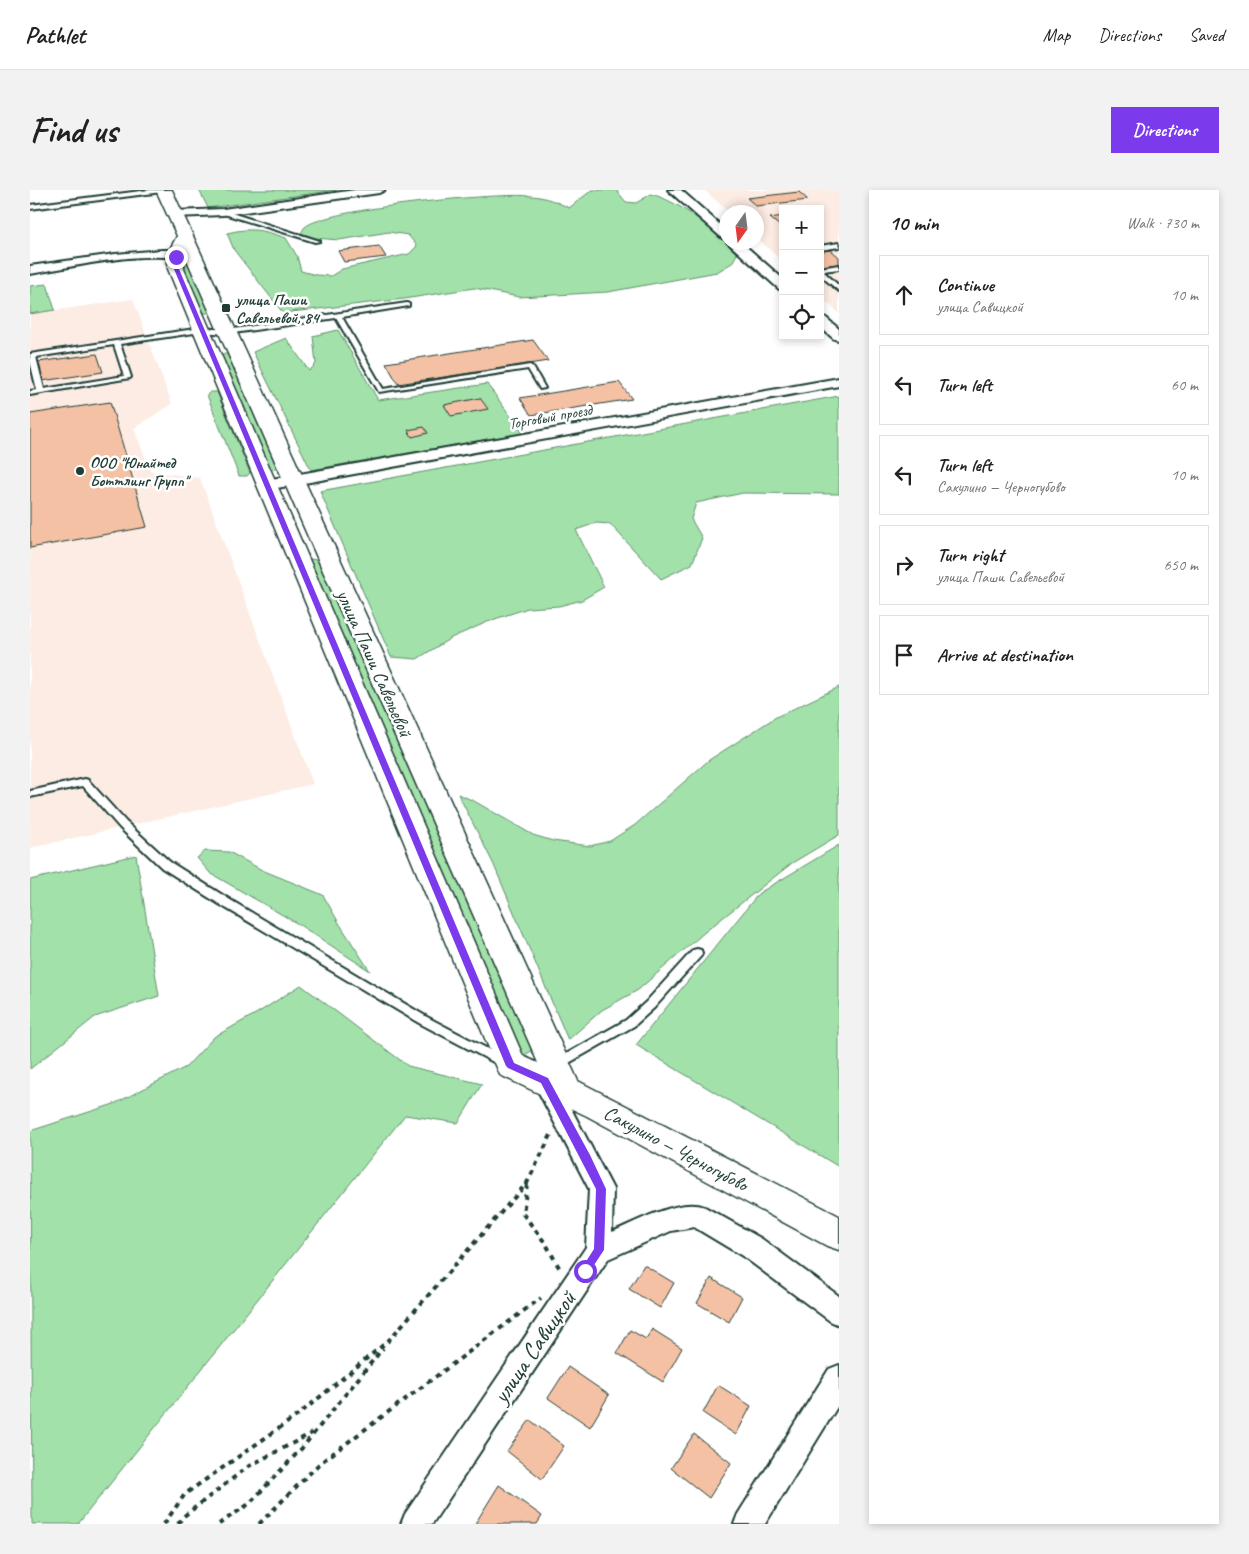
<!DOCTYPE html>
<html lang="en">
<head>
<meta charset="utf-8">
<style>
  :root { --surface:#fff; --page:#f2f2f2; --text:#222; --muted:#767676; --line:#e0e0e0; --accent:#7c3aed }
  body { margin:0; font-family:Caveat,sans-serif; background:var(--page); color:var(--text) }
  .controls { position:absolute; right:15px; top:15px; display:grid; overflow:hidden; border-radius:0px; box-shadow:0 2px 8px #0003 }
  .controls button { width:45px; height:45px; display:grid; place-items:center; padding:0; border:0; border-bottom:1px solid var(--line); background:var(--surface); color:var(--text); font:25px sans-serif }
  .compass { position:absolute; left:689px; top:15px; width:45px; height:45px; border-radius:50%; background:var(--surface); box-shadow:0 2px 8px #0003; rotate:194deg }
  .stop { position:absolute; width:15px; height:15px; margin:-11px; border:4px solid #7c3aed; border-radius:50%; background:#fff }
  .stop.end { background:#7c3aed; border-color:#fff; box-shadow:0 1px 5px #0008 }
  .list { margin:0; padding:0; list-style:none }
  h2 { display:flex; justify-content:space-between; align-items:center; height:65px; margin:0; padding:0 20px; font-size:21px }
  h2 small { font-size:16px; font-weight:400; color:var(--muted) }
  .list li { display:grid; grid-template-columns:32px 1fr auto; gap:15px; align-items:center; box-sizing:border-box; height:80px; margin:0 10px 10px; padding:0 10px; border:1px solid var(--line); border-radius:0px }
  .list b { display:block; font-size:19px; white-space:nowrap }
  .list p { margin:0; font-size:16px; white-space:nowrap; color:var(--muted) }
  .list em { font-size:16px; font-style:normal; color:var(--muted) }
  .icon { flex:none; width:28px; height:28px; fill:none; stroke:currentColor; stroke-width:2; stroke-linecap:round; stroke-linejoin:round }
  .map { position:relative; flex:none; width:809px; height:1334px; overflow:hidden; border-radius:0px }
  header { display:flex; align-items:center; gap:30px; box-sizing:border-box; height:70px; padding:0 25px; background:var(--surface); border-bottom:1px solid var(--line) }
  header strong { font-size:24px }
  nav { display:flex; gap:28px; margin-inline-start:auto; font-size:18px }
  .intro { display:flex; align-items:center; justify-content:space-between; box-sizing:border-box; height:120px; padding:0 30px }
  h1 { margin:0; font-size:35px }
  .button { padding:12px 22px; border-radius:0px; background:var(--accent); color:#fff; font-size:18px; font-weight:700 }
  main { display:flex; gap:30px; padding:0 30px }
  aside { flex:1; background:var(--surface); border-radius:0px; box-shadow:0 2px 8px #0003 }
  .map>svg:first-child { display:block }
  .built { fill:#fcece4 }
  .green { fill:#a2e1a9; stroke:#608f6e }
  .building { fill:#f4c1a5; stroke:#1f3d34 }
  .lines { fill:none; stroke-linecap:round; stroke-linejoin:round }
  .lane-casing { stroke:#1f3d34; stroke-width:4 }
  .street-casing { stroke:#1f3d34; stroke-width:4 }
  .secondary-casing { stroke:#1f3d34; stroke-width:3 }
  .path { stroke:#1f3d34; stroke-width:4; stroke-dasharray:5 5; stroke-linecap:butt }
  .lane { fill:#fff; fill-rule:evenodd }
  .street { fill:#fff; fill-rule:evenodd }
  .secondary { fill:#fff; fill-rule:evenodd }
  .route { fill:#7c3aed }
  .poi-dot { fill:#1f3d34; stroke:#fff; stroke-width:2 }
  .labels { text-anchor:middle; stroke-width:5; stroke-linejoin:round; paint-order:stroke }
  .far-poi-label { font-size:16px; font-weight:bold; fill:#1f3d34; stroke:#fff; text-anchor:start }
  .far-street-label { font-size:16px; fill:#1f3d34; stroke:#fff }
  .street-label { font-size:20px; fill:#1f3d34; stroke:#fff }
  .near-street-label { font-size:24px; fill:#1f3d34; stroke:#fff }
</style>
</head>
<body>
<header>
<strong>Pathlet</strong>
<nav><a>Map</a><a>Directions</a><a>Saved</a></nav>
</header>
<div class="intro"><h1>Find us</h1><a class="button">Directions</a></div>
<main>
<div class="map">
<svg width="809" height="1334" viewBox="0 0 809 1334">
  <rect width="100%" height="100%" fill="#fff"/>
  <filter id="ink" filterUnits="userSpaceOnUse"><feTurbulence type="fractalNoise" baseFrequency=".02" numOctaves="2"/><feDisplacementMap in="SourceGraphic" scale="10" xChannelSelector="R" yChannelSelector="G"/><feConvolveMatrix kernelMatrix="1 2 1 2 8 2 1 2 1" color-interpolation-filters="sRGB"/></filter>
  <g filter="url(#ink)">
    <!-- built -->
    <g class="built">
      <polygon points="674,0 809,0 809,123 790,106 790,19 753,19 753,72 727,48 726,22 699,22"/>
      <polygon points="103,109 142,214 104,238 120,281 170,288 283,594 0,658 0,124"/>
    </g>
    <!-- green -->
    <g class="green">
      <polygon points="169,0 307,0 178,18"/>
      <path d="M 562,0 L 586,0 L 596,12 L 606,13 L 621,4 C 651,12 686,41 707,64 L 702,73 L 687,82 L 578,102 L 489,107 L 444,98 L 374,109 L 253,123 L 204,60 L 197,43 C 222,37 233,40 256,48 L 267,66 L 271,81 L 286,85 L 301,86 L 312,79 L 379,64 L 387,56 L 378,45 L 359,42 L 309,50 L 285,48 L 271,43 C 273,41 273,38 275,37 C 296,18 471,2 502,6 C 516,7 527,12 539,18 Z"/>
      <polygon points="151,69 158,69 181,121 178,123 171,123 148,71"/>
      <polygon points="17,94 25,120 0,124 0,96"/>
      <polygon points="308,140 348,210 457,194 493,243 281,280 223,162 256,148 279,181 286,174 283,146"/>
      <polygon points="192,164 200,164 249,277 247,279 238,279 189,166"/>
      <polygon points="180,202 187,202 220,283 217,286 209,286 177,205"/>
      <polygon points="809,206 809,304 713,303 666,313 661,329 672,348 662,374 631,389 580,334 566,333 546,340 574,397 552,410 529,416 498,418 462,430 421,448 387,469 361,467 290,301"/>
      <polygon points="280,369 289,370 502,856 500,862 494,865 488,862 275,373"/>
      <polygon points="809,497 809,645 762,673 676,741 608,800 572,820 538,850 463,673 428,604 444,611 503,645 523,651 560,656 580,651 605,635 679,570 746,527"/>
      <polygon points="809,655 809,977 606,855 729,703"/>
      <polygon points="175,661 199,662 232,680 293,705 309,733 340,781 268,734 180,683 167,668"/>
      <polygon points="106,665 129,806 65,827 0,879 0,690"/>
      <polygon points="271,795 378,876 452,894 428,933 375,925 48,1334 2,1334 0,941 84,914 156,877 184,847 229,822"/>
    </g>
    <!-- building -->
    <g class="building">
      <polygon points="769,2 778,10 726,16 717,8"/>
      <polygon points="753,26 753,36 750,36 740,28"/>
      <polygon points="349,56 356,67 314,72 308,61"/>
      <polygon points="801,60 809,67 809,74 791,76 790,61"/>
      <polygon points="503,150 518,171 368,194 356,173"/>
      <polygon points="67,164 73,182 12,191 8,172"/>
      <polygon points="589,192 602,209 501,225 490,208"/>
      <polygon points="450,208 458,219 421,226 414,215"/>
      <polygon points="80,212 117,337 0,358 0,224"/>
      <polygon points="394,237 398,243 382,247 378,240"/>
      <polygon points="614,1075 644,1093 630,1118 599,1099"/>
      <polygon points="681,1088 712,1107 699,1132 667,1113"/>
      <polygon points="622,1139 652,1158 633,1192 587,1163 600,1140 616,1149"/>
      <polygon points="538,1177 579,1205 560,1237 518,1208"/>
      <polygon points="688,1195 721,1216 706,1245 673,1223"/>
      <polygon points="500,1230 534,1256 512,1289 477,1261"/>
      <polygon points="664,1244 701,1273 679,1308 641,1278"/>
      <polygon points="469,1295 512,1326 507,1334 445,1334"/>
    </g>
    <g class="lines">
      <defs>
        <g id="lane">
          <polygon points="119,0 135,0 132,2 0,19 0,15"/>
          <polygon points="191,21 195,21 290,51 285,52 191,23"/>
          <polygon points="809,53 809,57 790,60 790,56"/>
          <polygon points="809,75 809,79 793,81 809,96 809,101 790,85 790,78"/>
          <path d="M 377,113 L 379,114 L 379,116 L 312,127 L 353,199 L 500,175 L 503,177 L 515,198 L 510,199 L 498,179 L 349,202 L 306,128 L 197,144 L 171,142 L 90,154 L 101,187 L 100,188 L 0,205 L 0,201 L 7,200 L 0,171 L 0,164 L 171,138 L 197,140 ZM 84,155 L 94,186 L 14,199 L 6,167 Z"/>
          <polygon points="55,589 58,590 96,632 140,672 202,711 397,827 477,869 479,872 477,875 473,877 469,875 389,833 194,717 132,678 90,638 53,596 0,607 0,601"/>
          <polygon points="667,759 671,760 672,763 671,766 624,818 604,836 530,878 526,880 522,878 520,875 522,872 596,830 616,812 663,760"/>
        </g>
        <g id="street">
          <polygon points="325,0 355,0 349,3 193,25 145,27 139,24 145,21 193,19"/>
          <polygon points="638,0 651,0 696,40 696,49 692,48"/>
          <polygon points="697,52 711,52 753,89 753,100 749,99"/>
          <path d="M 132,60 L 151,60 L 168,64 L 170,67 L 164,71 C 114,59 50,76 0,84 L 0,76 L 85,64 Z"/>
          <polygon points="790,126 795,127 809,139 809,150 804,149 790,137"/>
          <polygon points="809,188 809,196 236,300 231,298 228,295 231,292 236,290"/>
          <path d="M 515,881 L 523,884 L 583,999 L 582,1042 C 606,1032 650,1007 675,1017 L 732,1049 L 809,1106 L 809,1135 L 800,1131 L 714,1067 L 664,1037 L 641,1041 L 578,1069 L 402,1334 L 371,1334 L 375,1324 L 556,1057 L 559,999 L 503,891 L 507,884 Z"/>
          <polygon points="809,1175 809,1214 735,1334 704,1334 708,1324 799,1179"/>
        </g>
        <path id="secondary" d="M 126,0 L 142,0 L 548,891 L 809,1026 L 809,1060 L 797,1056 L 557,926 L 470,885 L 138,79 L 138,63 L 147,46 ZM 154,63 L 508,873 L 493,866 L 154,79 Z"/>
      </defs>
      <!-- lane casing -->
      <use href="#lane" class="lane-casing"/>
      <!-- street casing -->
      <use href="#street" class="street-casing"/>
      <!-- secondary casing -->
      <use href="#secondary" class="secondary-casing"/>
      <!-- path -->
      <g class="path">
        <polyline points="497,994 493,1024 516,1054 531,1081"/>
        <polyline points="134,1334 155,1304 268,1225 358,1151 497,993 522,943"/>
        <polyline points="148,1334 154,1326 219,1276 282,1243"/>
        <polyline points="189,1334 219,1314 272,1258 353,1158"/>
        <polyline points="229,1334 290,1273 511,1108"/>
      </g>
      <!-- lane -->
      <use href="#lane" class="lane"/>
      <!-- street -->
      <use href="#street" class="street"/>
      <!-- secondary -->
      <use href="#secondary" class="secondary"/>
    </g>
  </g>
  <!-- route -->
  <polygon class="route" points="146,65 148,67 149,79 484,873 518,888 560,965 576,999 574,1060 558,1084 551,1084 550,1081 564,1059 566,999 511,893 478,878 476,876 144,79 143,67"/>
  <!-- markers -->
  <g class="poi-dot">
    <rect x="191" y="113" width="10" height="10" rx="2.5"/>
    <circle cx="50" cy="281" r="5"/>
  </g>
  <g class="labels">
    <!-- far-poi labels -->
    <g class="far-poi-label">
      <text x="206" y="115">улица Паши<tspan x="206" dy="18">Савельевой, 84</tspan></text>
      <text x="60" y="278">ООО "Юнайтед<tspan x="60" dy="18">Боттлинг Групп"</tspan></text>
    </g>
    <!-- far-street labels -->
    <g class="far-street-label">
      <text transform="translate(520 226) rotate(-10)" y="6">Торговый проезд</text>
    </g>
    <!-- street labels -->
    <g class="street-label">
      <text transform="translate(345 473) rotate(66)" y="7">улица Паши Савельевой</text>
      <text transform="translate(646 958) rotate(28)" y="7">Сакулино — Черногубово</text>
    </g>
    <!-- near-street labels -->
    <g class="near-street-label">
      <text transform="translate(504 1157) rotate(-56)" y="8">улица Савицкой</text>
    </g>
  </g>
</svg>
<div class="controls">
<button>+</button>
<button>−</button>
<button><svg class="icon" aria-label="locate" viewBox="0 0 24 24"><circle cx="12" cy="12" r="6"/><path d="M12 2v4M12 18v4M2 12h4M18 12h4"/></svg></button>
</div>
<svg class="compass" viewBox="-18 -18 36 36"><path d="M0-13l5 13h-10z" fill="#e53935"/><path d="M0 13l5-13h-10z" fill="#767676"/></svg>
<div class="stop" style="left:555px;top:1081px"></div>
<div class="stop end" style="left:146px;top:67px"></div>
</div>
<aside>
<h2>10 min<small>Walk · 730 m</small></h2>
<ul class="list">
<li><svg class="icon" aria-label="ahead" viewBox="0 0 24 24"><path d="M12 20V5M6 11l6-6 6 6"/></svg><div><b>Continue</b><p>улица Савицкой</p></div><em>10 m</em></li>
<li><svg class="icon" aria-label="left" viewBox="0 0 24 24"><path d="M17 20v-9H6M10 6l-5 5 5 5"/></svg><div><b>Turn left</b></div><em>60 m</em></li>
<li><svg class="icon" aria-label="left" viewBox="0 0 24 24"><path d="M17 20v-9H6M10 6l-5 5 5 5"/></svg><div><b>Turn left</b><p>Сакулино — Черногубово</p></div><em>10 m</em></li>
<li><svg class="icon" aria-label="right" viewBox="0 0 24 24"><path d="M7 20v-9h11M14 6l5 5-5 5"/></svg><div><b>Turn right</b><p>улица Паши Савельевой</p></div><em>650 m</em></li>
<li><svg class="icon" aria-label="arrive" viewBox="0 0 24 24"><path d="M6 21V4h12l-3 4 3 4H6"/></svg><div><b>Arrive at destination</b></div></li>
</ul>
</aside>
</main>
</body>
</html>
